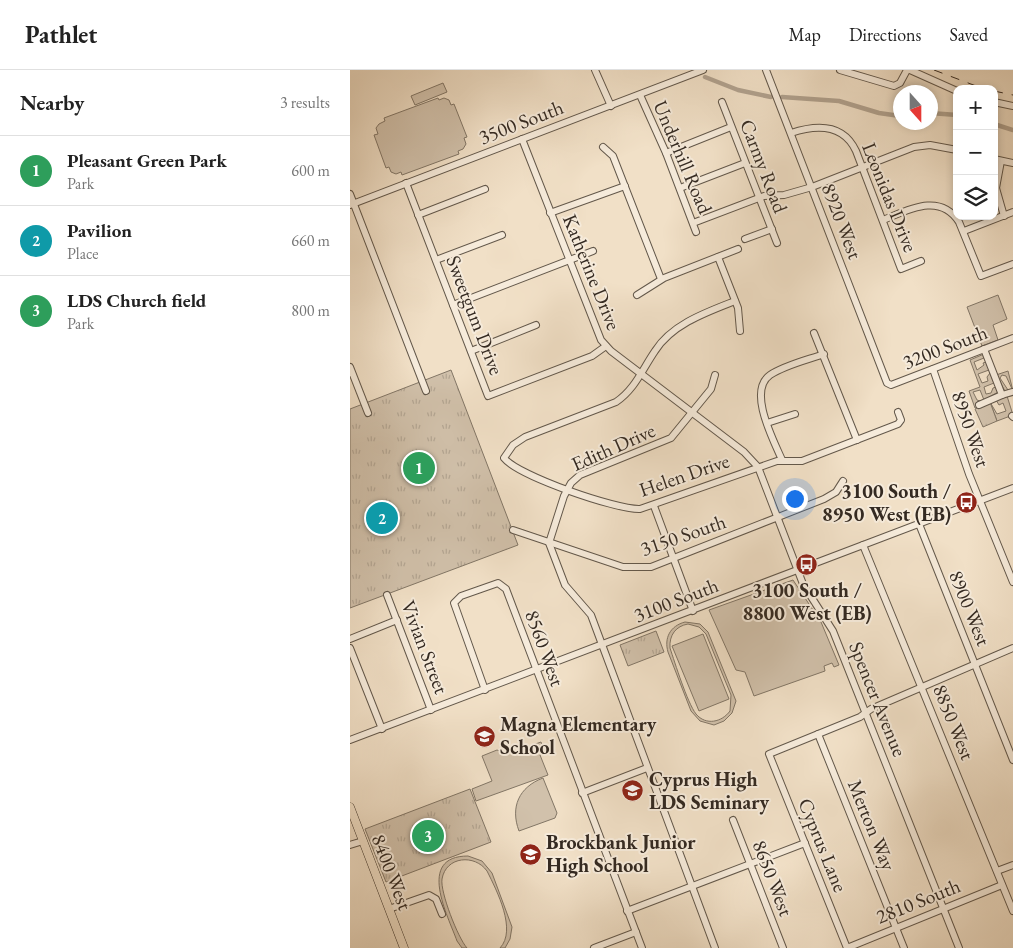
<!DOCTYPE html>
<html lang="en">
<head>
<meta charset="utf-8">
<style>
  :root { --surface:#fff; --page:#f6f6f6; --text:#222; --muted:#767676; --line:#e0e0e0; --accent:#d93025 }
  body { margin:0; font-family:"EB Garamond",serif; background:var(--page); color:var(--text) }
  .controls { position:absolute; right:15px; top:15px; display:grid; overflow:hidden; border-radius:10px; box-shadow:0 2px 8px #0003 }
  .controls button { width:45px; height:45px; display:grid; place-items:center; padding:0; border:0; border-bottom:1px solid var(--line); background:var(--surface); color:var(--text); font:25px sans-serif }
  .compass { position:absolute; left:543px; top:15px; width:45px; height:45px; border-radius:50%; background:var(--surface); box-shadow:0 2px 8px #0003; rotate:159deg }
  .you { position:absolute; left:444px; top:428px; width:18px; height:18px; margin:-12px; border:4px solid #fff; border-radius:50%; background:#1a73e8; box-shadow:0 0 0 8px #1a73e833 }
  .badge { display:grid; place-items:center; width:32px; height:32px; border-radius:50%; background:var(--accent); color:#fff; font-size:16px; font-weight:700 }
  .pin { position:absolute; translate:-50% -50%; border:2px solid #fff; box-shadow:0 1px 5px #0006 }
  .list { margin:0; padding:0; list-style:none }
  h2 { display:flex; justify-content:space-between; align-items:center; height:65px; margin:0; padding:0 20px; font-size:21px }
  h2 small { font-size:16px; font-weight:400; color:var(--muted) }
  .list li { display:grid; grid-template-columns:32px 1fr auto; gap:15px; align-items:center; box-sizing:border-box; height:70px; padding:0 20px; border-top:1px solid var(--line) }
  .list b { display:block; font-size:19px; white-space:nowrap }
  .list p { margin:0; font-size:16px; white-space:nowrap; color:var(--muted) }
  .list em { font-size:16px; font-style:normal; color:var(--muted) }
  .icon { flex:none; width:28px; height:28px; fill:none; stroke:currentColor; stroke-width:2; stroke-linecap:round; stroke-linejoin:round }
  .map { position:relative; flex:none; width:663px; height:878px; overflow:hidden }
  header { display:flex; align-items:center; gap:30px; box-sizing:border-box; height:70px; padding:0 25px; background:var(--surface); border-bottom:1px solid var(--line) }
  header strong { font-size:24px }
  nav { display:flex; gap:28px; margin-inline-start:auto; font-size:18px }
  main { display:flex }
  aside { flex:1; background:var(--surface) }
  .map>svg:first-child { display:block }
  .green { fill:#d1c1ab; stroke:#827666; fill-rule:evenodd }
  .park { fill:url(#park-tufts); stroke:#827666 }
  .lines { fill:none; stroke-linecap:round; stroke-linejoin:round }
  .canal { stroke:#b1a28f; stroke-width:4.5 }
  .minor-casing { stroke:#63584b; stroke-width:8 }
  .major-casing { stroke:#342a22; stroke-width:9 }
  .minor { stroke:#f6ebdb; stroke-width:6 }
  .major { stroke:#f1e0c7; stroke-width:8 }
  .rail { stroke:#342a22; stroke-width:1; stroke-dasharray:9 9; stroke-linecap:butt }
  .labels { text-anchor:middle; stroke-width:4; stroke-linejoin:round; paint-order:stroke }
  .street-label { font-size:20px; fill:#342a22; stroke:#f6ebdb }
  .poi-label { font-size:20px; font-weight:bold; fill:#342a22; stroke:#f6ebdb; text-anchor:start }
</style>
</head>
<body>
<header>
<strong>Pathlet</strong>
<nav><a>Map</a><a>Directions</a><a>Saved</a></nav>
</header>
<main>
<aside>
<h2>Nearby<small>3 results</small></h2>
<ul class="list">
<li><span class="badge" style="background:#2e9e5b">1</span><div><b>Pleasant Green Park</b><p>Park</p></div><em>600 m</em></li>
<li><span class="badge" style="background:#0f9aa8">2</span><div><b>Pavilion</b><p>Place</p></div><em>660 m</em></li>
<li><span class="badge" style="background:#2e9e5b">3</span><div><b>LDS Church field</b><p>Park</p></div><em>800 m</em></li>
</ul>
</aside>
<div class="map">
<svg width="663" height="878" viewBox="0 0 663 878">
  <defs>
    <pattern id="park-tufts" width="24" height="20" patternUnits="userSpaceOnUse" patternTransform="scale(1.25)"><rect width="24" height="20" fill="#d1c1ab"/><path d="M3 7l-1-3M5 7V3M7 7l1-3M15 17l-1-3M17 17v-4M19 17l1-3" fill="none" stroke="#b4a693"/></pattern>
  </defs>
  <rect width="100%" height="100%" fill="#f1e0c7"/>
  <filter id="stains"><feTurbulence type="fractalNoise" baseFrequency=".004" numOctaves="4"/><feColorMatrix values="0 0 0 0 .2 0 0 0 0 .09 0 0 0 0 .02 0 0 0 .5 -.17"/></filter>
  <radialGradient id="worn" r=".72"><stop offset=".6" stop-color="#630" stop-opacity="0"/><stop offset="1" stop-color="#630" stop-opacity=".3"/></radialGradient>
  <!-- green -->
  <g class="green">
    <polygon points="93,13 97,22 65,35 61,26"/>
    <polygon points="88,28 89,30 94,28 99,30 101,35 104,34 117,67 114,68 116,74 113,79 108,81 109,84 52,105 51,102 46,104 41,102 39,97 36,98 24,65 28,64 26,58 29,54 35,51 34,48"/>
    <polygon points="648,225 657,249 643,255 648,270 632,276 617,237"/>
    <polygon points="634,284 634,288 624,292 627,300 634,295 633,293 636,292 639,300 628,304 632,313 638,311 637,307 640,303 644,313 634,317 636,324 641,323 643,318 646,317 648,322 634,330 630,320 623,322 627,330 630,331 627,332 628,337 625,338 619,321 630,317 620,290"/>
    <polygon points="658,301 663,321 656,306 652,305 650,308 658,320 655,321 646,305"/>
    <polygon points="657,326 663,345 647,351 640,332 647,344 656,341 653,333 649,335 646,330"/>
    <polygon points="443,510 471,552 489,595 484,597 482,593 474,596 475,601 404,626 395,602 386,600 359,540"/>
    <path d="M 335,552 L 350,554 L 358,562 L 386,631 L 382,643 L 374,651 L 364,655 L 350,651 L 341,641 L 318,582 C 314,568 320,556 335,552 ZM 338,554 L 349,557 L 356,564 L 381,625 L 380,641 C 372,652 356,656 346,644 C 337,632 325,593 320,578 C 319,565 326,556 338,554 Z"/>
    <polygon points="353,564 379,629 349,641 322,576"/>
    <polygon points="191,672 195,683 190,685 198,705 126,731 122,719 142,711 132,686 147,680 158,684"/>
    <path d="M 193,708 L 207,743 L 205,748 L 169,761 C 160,737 169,717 193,708 Z"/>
    <path d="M 118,786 L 132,791 L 142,803 L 162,857 L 160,869 L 155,878 L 150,878 C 167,860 147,821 137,801 C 125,784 96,786 92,809 C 90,822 108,868 117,878 L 112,878 L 107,871 C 98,846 66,786 118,786 Z"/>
  </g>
  <!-- park -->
  <g class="park">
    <polygon points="101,300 168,475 0,538 0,339"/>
    <polygon points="640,332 647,351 633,357 625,339"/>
    <polygon points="306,561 314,582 278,596 270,575"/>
    <polygon points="120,719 141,772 36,812 15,759"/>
  </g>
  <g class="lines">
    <!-- canal -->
    <g class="canal">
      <polyline points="355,7 388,20 421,27"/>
      <polyline points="432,27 489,31 529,43 550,46"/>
      <polyline points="580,43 607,45"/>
      <polyline points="644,54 663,60"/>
    </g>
    <defs>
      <g id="minor">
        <polyline points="245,0 261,36"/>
        <polyline points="416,0 537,313 541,315 663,268"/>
        <polyline points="490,0 544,16 550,13 557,0"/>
        <polyline points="560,0 607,21"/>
        <polyline points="290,25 316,83 346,162"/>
        <polyline points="372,32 427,173"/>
        <polyline points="644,32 663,36"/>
        <path d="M 441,63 C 465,55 493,53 506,81 L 551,199 L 571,191"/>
        <polyline points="172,69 251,270 261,281 394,382 408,397 453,514 483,561 609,878"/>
        <polyline points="253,77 263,86 311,209"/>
        <polyline points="316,83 381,57"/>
        <polyline points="644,89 663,93"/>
        <polyline points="651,91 646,118 654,146"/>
        <polyline points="56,113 138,326 242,286 256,276"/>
        <polyline points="330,118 395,93"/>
        <polyline points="0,124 76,321"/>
        <polyline points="0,135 353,0"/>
        <polyline points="200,143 275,116"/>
        <polyline points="68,145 135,119"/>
        <path d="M 533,150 C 558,140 590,122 609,152 L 631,206 L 663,194"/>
        <polyline points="343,153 414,126 434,125 462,117 564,77 580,75 607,80"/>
        <polyline points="614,161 663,142"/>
        <polyline points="395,169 422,159"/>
        <polyline points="368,187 388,238 390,261"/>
        <polyline points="86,190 152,165"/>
        <polyline points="287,225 314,208 388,179"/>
        <path d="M 385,231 C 357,242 322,254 305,281 C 292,300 285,319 266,332 L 175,367 L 163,375 L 154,388 C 168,406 267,440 290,439 L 427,391 L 452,391 L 548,354 L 551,350 L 548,342"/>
        <polyline points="103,235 243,181"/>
        <polyline points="464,263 507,370"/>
        <polyline points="121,281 186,255"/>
        <polyline points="0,297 18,343"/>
        <polyline points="583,299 619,404 663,512"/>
        <polyline points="365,305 361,319 321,368 230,405 221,413 214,426 199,473 215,515 241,545 365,878"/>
        <polyline points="652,325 662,322"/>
        <polyline points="629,335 652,325 634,279"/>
        <polyline points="662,346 663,347"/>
        <polyline points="417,353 445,344"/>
        <path d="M 432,390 C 424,371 397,321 420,305 C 435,295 457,290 474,284"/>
        <polyline points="304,436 343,541"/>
        <polyline points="569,454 663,690"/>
        <polyline points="163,460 273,497 301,497 474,429 486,422 493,411"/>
        <polyline points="513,475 663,841"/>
        <polyline points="37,525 81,640"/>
        <polyline points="0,569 47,550"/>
        <polyline points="0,578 32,659"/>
        <polyline points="135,620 104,533 111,526 148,513 156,519 292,878"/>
        <polyline points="468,664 554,878"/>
        <polyline points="0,670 663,418"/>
        <polyline points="232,723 297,698"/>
        <polyline points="383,750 433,878"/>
        <polyline points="0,775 13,771"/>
        <polyline points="647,801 663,795"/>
        <polyline points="652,815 497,878 419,684 510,647 521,639 663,578"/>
        <polyline points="39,839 79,825 86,829 92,844"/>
        <polyline points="277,841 455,773"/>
        <polyline points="244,878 286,862"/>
      </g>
      <polyline id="major" points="0,737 54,878"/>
    </defs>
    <!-- minor casing -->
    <use href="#minor" class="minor-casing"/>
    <!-- major casing -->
    <use href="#major" class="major-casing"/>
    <!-- minor -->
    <use href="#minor" class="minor"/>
    <!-- major -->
    <use href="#major" class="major"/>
    <!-- rail -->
    <g class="rail">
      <polyline points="584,0 634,19"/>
      <polyline points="644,21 663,25"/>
    </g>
  </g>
  <!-- icons -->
  <defs>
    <symbol id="bus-disc" viewBox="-11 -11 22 22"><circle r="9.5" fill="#8f2418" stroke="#f6ebdb"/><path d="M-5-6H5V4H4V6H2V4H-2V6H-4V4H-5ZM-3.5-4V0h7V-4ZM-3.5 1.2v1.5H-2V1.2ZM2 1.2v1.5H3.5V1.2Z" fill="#fff"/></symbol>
    <symbol id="school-disc" viewBox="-11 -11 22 22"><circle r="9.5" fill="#8f2418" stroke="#f6ebdb"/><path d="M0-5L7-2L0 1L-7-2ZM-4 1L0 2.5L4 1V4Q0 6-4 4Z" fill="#fff"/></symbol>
  </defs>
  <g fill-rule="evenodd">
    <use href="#bus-disc" x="604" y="420" width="25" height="25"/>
    <use href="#bus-disc" x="444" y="482" width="25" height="25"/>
    <use href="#school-disc" x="122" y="654" width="25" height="25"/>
    <use href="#school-disc" x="270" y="708" width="25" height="25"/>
    <use href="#school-disc" x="168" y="772" width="25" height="25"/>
  </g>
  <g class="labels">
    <!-- street labels -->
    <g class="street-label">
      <text transform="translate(171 52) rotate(-21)" y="7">3500 South</text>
      <text transform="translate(333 87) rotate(67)" y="7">Underhill Road</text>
      <text transform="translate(414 96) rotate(69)" y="7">Carmy Road</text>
      <text transform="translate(540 127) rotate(68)" y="7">Leonidas Drive</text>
      <text transform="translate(492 151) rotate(69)" y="7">8920 West</text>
      <text transform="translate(242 202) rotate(68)" y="7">Katherine Drive</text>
      <text transform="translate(125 245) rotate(69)" y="7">Sweetgum Drive</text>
      <text transform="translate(595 277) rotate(-21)" y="7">3200 South</text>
      <text transform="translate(621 359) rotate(71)" y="7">8950 West</text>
      <text transform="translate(263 377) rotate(-24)" y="7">Edith Drive</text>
      <text transform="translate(334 405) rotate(-19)" y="7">Helen Drive</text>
      <text transform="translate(333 465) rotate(-19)" y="7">3150 South</text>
      <text transform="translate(326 530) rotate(-21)" y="7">3100 South</text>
      <text transform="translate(620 538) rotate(68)" y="7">8900 West</text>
      <text transform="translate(75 577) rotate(69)" y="7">Vivian Street</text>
      <text transform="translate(195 578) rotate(70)" y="7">8560 West</text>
      <text transform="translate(528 629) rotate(68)" y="7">Spencer Avenue</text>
      <text transform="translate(604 652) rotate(68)" y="7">8850 West</text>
      <text transform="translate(522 755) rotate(68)" y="7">Merton Way</text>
      <text transform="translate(473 775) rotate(68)" y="7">Cyprus Lane</text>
      <text transform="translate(42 802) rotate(69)" y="7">8400 West</text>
      <text transform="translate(423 808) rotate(69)" y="7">8650 West</text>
      <text transform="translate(568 831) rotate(-22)" y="7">2810 South</text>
    </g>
    <!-- poi labels -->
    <g class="poi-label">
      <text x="601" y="428" text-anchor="end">3100 South /<tspan x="601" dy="23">8950 West (EB)</tspan></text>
      <text x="457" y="527" text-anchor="middle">3100 South /<tspan x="457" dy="23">8800 West (EB)</tspan></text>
      <text x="150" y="661">Magna Elementary<tspan x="150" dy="23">School</tspan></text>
      <text x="299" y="716">Cyprus High<tspan x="299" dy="23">LDS Seminary</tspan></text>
      <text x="196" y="779">Brockbank Junior<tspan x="196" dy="23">High School</tspan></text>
    </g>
  </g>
  <rect width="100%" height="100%" filter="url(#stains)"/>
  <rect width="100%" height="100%" fill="url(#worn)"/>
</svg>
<div class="controls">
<button>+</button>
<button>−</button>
<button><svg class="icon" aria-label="layers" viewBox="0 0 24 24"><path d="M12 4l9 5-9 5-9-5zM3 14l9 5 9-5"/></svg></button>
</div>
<svg class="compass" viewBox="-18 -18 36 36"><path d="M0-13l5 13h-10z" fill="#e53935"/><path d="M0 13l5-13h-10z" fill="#767676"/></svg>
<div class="you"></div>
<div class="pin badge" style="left:69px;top:398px;background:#2e9e5b">1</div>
<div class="pin badge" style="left:32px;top:448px;background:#0f9aa8">2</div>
<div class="pin badge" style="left:78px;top:766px;background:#2e9e5b">3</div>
</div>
</main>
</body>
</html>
